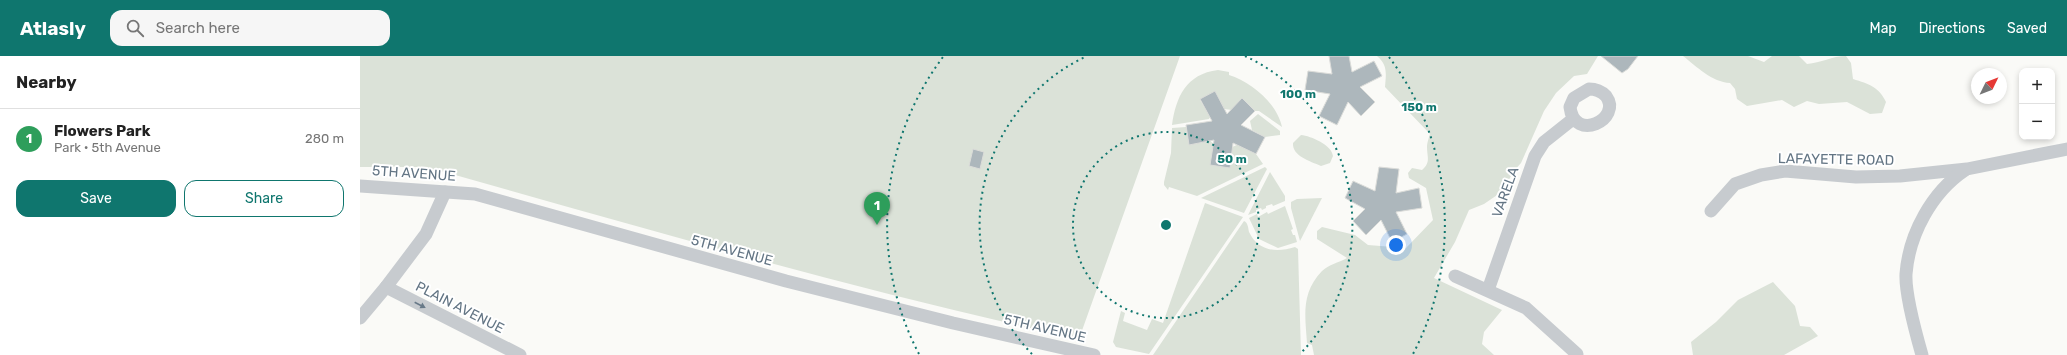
<!DOCTYPE html>
<html lang="en">
<head>
<meta charset="utf-8">
<style>
  :root { --surface:#fff; --page:#f6f6f6; --text:#222; --muted:#767676; --line:#e0e0e0; --accent:#0f766e }
  body { margin:0; font-family:Rubik,sans-serif; background:var(--page); color:var(--text) }
  .controls { position:absolute; right:12px; top:12px; display:grid; overflow:hidden; border-radius:8px; box-shadow:0 2px 6px #0003 }
  .controls button { width:36px; height:36px; display:grid; place-items:center; padding:0; border:0; border-bottom:1px solid var(--line); background:var(--surface); color:var(--text); font:20px sans-serif }
  .compass { position:absolute; left:1611px; top:12px; width:36px; height:36px; border-radius:50%; background:var(--surface); box-shadow:0 2px 6px #0003; rotate:47deg }
  .you { position:absolute; left:1036px; top:189px; width:14px; height:14px; margin:-10px; border:3px solid #fff; border-radius:50%; background:#1a73e8; box-shadow:0 0 0 6px #1a73e833 }
  .badge { display:grid; place-items:center; width:26px; height:26px; border-radius:50%; background:var(--accent); color:#fff; font-size:13px; font-weight:700 }
  .pin { position:absolute; translate:-50% -33px; filter:drop-shadow(0 1px 2px #0008) }
  .pin::after { content:''; position:absolute; top:21px; width:14px; height:12px; background:inherit; clip-path:polygon(0 0,100% 0,50% 100%) }
  .list { margin:0; padding:0; list-style:none }
  h2 { display:flex; justify-content:space-between; align-items:center; height:52px; margin:0; padding:0 16px; font-size:17px }
  h2 small { font-size:13px; font-weight:400; color:var(--muted) }
  .list li { display:grid; grid-template-columns:26px 1fr auto; gap:12px; align-items:center; box-sizing:border-box; height:60px; padding:0 16px; border-top:1px solid var(--line) }
  .list b { display:block; font-size:15px; white-space:nowrap }
  .list p { margin:0; font-size:13px; white-space:nowrap; color:var(--muted) }
  .list em { font-size:13px; font-style:normal; color:var(--muted) }
  .actions { display:flex; gap:8px; padding:12px 16px }
  .actions a { flex:1; padding:9px 0; border:1px solid var(--accent); border-radius:12px; text-align:center; font-size:14px; color:var(--accent) }
  .actions .main { background:var(--accent); color:#fff }
  .icon { flex:none; width:22px; height:22px; fill:none; stroke:currentColor; stroke-width:2; stroke-linecap:round; stroke-linejoin:round }
  .map { position:relative; flex:none; width:1707px; height:299px; overflow:hidden }
  header { display:flex; align-items:center; gap:24px; box-sizing:border-box; height:56px; padding:0 20px; background:var(--accent); color:#fff }
  header strong { font-size:19px }
  nav { display:flex; gap:22px; margin-inline-start:auto; font-size:14px }
  .search { width:280px; height:36px; background:var(--page); display:flex; align-items:center; gap:10px; box-sizing:border-box; padding:0 14px; border-radius:12px; color:var(--muted); font-size:15px }
  main { display:flex }
  aside { flex:1; background:var(--surface) }
  .map>svg:first-child { display:block }
  .green { fill:#dbe2d8 }
  .building { fill:#adb7bc; stroke:#dbdcd9 }
  .lines { fill:none; stroke-linecap:round; stroke-linejoin:round }
  .minor { stroke:#c7cbcf; stroke-width:13 }
  .oneway { fill:#687988 }
  .ring { fill:none; stroke:#0f766e; stroke-width:2; stroke-dasharray:2 4 }
  .labels { text-anchor:middle; stroke-width:4; stroke-linejoin:round; paint-order:stroke }
  .street-label { font-size:14px; fill:#637584; stroke:#fff }
  .centre { fill:#0f766e; stroke:#fff; stroke-width:2 }
  .ring-label { font-size:12px; text-anchor:middle; font-weight:bold; fill:#0f766e; stroke:#fff; stroke-width:4; stroke-linejoin:round; paint-order:stroke }
</style>
</head>
<body>
<header>
<strong>Atlasly</strong>
<div class="search"><svg class="icon" aria-label="search" viewBox="0 0 24 24"><circle cx="10" cy="10" r="6"/><path d="M15 15l6 6"/></svg>Search here</div>
<nav><a>Map</a><a>Directions</a><a>Saved</a></nav>
</header>
<main>
<aside>
<h2>Nearby<small></small></h2>
<ul class="list">
<li><span class="badge" style="background:#2e9e5b">1</span><div><b>Flowers Park</b><p>Park · 5th Avenue</p></div><em>280 m</em></li>
</ul>
<div class="actions"><a class="main">Save</a><a>Share</a></div>
</aside>
<div class="map">
<svg width="1707" height="299" viewBox="0 0 1707 299">
  <rect width="100%" height="100%" fill="#fafaf7"/>
  <!-- green -->
  <g class="green">
    <path d="M 0,0 L 820,0 L 719,283 C 504,236 293,175 81,115 L 60,111 L 0,111 Z"/>
    <path d="M 1017,0 L 1238,0 L 1227,18 L 1214,20 L 1196,37 L 1184,55 L 1161,107 L 1153,116 L 1143,135 L 1124,148 L 1109,154 L 1095,186 L 1074,222 L 1142,254 L 1124,276 L 1122,288 L 1134,299 L 954,299 L 952,289 L 947,287 C 945,259 941,237 962,215 C 968,209 980,206 987,202 L 957,183 L 957,175 L 962,171 L 995,179 L 1008,189 L 1046,192 L 1073,164 L 1066,132 L 1049,122 L 1048,117 L 1052,112 L 1062,114 C 1071,106 1067,101 1067,91 C 1067,87 1069,81 1070,78 L 1025,31 C 1026,18 1028,9 1017,0 Z"/>
    <path d="M 1323,0 L 1388,0 L 1404,6 L 1412,0 L 1439,0 L 1447,8 C 1461,7 1472,0 1486,0 L 1491,7 L 1493,23 C 1509,28 1519,31 1526,46 L 1522,57 L 1510,58 L 1487,46 L 1459,48 L 1447,45 L 1434,51 L 1422,44 L 1387,50 L 1377,43 L 1375,33 L 1370,27 C 1352,26 1337,11 1323,0 Z"/>
    <path d="M 858,14 L 869,16 L 869,19 C 891,26 917,47 922,71 L 899,55 L 895,55 L 882,42 L 872,54 L 864,53 L 855,36 L 840,44 L 850,61 L 849,63 L 812,69 C 816,41 826,18 858,14 Z"/>
    <polygon points="898,58 920,75 920,79 905,81 892,74 890,65"/>
    <polygon points="826,71 829,89 849,83 855,90 850,109 870,112 872,99 870,92 879,88 896,98 903,108 837,140 809,131 808,134 804,129 804,126 811,97 812,72"/>
    <path d="M 941,79 C 951,80 972,89 973,100 L 970,107 L 961,110 C 950,105 932,100 933,87 Z"/>
    <polygon points="905,111 907,113 884,157 841,142"/>
    <polygon points="910,116 925,140 925,145 913,150 912,148 906,150 906,152 902,154 901,152 896,154 896,156 888,159"/>
    <polygon points="962,142 940,185 931,152 931,146 937,143"/>
    <polygon points="845,147 883,161 789,298 756,291 753,286 761,255 765,257 763,265 787,274 792,263 803,267"/>
    <polygon points="925,150 933,173 931,174 933,179 935,179 937,186 918,192 899,183 889,162 897,158 898,161 907,156 908,158"/>
    <path d="M 884,165 C 888,167 888,171 889,176 C 898,195 916,197 935,191 L 938,193 L 941,299 L 793,299 Z"/>
    <polygon points="1413,226 1435,250 1440,270 1450,271 1458,280 1424,299 1333,299 1331,286 1356,266 1378,244"/>
  </g>
  <!-- building -->
  <g class="building">
    <polygon points="969,0 989,0 992,16 1014,5 1022,20 1000,31 1015,46 1001,60 988,46 977,69 959,60 970,38 945,34 948,15 972,18"/>
    <polygon points="1241,0 1278,0 1268,13 1262,17"/>
    <polygon points="855,35 867,58 882,42 895,55 881,69 905,81 896,98 873,87 870,112 850,109 854,84 829,89 826,69 852,65 840,43"/>
    <polygon points="613,93 624,96 620,113 609,110"/>
    <polygon points="1019,111 1039,113 1036,137 1059,132 1062,152 1036,156 1047,178 1032,186 1021,164 1006,179 993,165 1005,153 985,142 993,125 1015,135"/>
  </g>
  <g class="lines">
    <!-- minor -->
    <g class="minor">
      <path d="M 1229,33 C 1236,33 1241,35 1246,40 C 1263,63 1214,87 1210,51 L 1214,42 Z"/>
      <polyline points="0,130 115,138 426,225 593,267 734,299"/>
      <polyline points="1351,155 1375,128 1401,119 1425,115 1496,121 1540,120 1607,113 1707,93"/>
      <polyline points="1095,220 1166,252 1217,298 1215,299"/>
      <polyline points="26,231 160,299"/>
      <polyline points="1128,234 1175,100 1184,86 1213,63"/>
      <polyline points="0,262 26,231 66,178 85,136"/>
      <path d="M 1562,299 C 1556,278 1545,238 1546,218 C 1549,178 1572,136 1605,114"/>
    </g>
  </g>
  <!-- one-way arrows -->
  <defs><path id="oneway-solid" d="M-6-.8H1V-3.2L6.5 0L1 3.2V.8H-6Z"/></defs>
  <use class="oneway" href="#oneway-solid" transform="translate(60 249) rotate(27)"/>
  <!-- distance rings -->
  <g class="ring">
    <circle cx="806" cy="169" r="93"/>
    <path d="M672 298A186 186 0 0 1 727 0M885 0A186 186 0 0 1 940 298"/>
    <path d="M559 298A279 279 0 0 1 583 1M1029 1A279 279 0 0 1 1053 298"/>
  </g>
  <g class="labels">
    <!-- street labels -->
    <g class="street-label">
      <text transform="translate(1476 103) rotate(1)" y="5">LAFAYETTE ROAD</text>
      <text transform="translate(54 117) rotate(4)" y="5">5TH AVENUE</text>
      <text transform="translate(1145 136) rotate(-70)" y="5">VARELA</text>
      <text transform="translate(372 194) rotate(15)" y="5">5TH AVENUE</text>
      <text transform="translate(100 251) rotate(27)" y="5">PLAIN AVENUE</text>
      <text transform="translate(685 272) rotate(13)" y="5">5TH AVENUE</text>
    </g>
  </g>
  <circle cx="806" cy="169" r="6" class="centre"/>
  <g class="ring-label">
    <text x="938" y="42">100 m</text>
    <text x="1059" y="55">150 m</text>
    <text x="872" y="107">50 m</text>
  </g>
</svg>
<div class="controls">
<button>+</button>
<button>−</button>
</div>
<svg class="compass" viewBox="-18 -18 36 36"><path d="M0-13l5 13h-10z" fill="#e53935"/><path d="M0 13l5-13h-10z" fill="#767676"/></svg>
<div class="you"></div>
<div class="pin badge" style="left:517px;top:169px;background:#2e9e5b">1</div>
</div>
</main>
</body>
</html>
